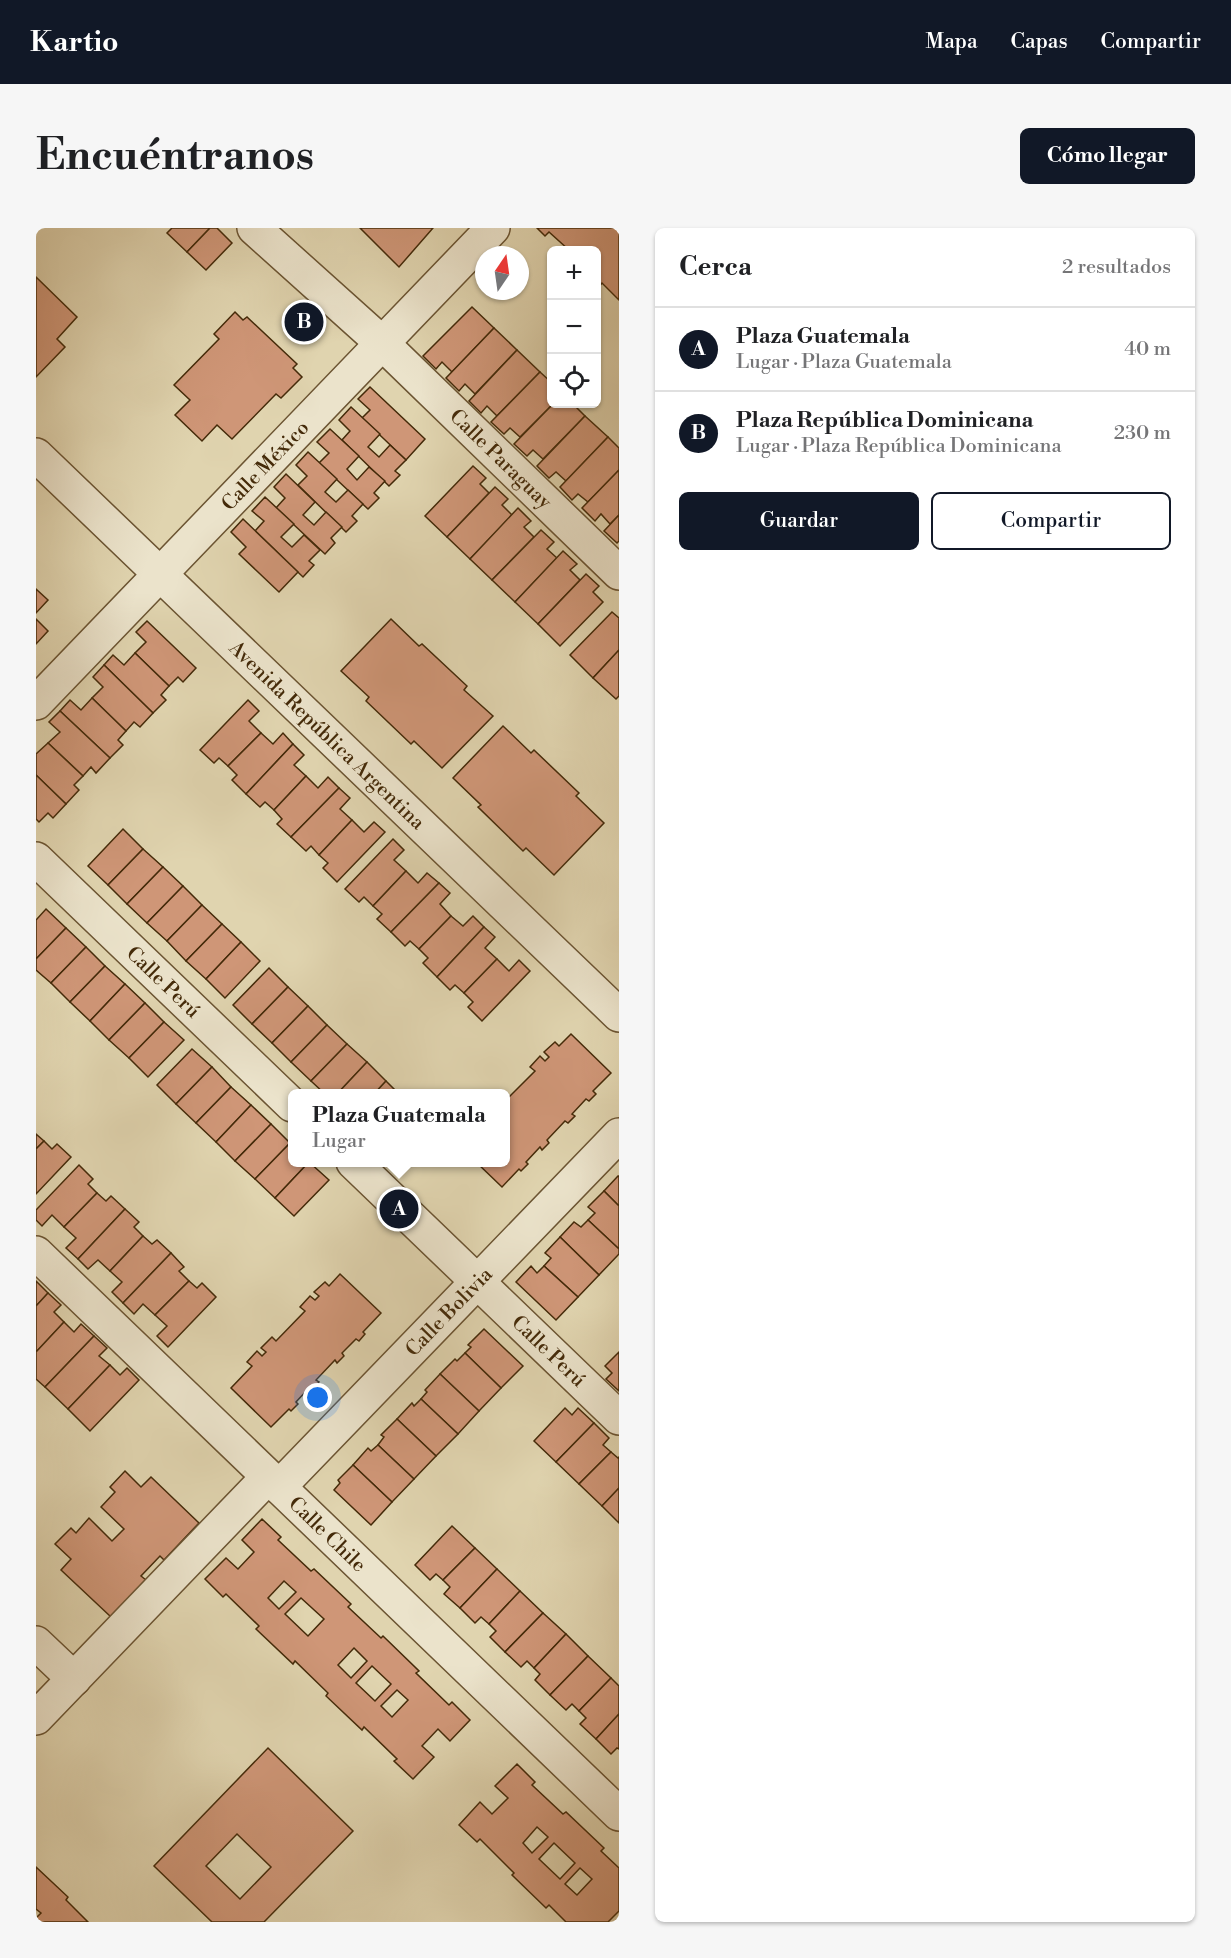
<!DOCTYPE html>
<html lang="es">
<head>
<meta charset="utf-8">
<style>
  :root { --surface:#fff; --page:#f6f6f6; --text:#202124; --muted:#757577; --line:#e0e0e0; --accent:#111827 }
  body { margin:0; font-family:"Libre Bodoni",serif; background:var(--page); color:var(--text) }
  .controls { position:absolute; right:18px; top:18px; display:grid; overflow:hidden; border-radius:9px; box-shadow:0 2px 4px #0004 }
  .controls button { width:54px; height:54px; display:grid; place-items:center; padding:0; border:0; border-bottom:2px solid var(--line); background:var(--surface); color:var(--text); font:30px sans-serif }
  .compass { position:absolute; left:439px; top:18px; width:54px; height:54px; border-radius:50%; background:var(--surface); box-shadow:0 2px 4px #0004; rotate:13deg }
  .you { position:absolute; left:282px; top:1170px; width:21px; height:21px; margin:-15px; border:4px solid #fff; border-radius:50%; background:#1a73e8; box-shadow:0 0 0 9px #1a73e833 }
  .badge { display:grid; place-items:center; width:39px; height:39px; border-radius:50%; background:var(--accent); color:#fff; font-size:20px; font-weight:700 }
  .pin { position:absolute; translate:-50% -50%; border:3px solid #fff; box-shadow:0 2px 6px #0006 }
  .popup { position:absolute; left:252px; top:861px; width:222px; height:78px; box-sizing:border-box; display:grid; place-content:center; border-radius:9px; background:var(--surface); filter:drop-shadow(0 2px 4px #0005); font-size:20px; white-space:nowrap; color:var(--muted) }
  .popup b { font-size:22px; color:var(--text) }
  .popup::after { content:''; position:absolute; left:50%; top:100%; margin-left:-12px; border:12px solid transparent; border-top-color:var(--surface) }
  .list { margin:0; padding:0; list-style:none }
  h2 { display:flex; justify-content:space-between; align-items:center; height:78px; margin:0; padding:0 24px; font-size:26px }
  h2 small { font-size:20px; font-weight:400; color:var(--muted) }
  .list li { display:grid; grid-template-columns:39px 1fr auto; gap:18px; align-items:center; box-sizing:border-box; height:84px; padding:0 24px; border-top:2px solid var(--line) }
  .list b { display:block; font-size:22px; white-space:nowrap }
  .list p { margin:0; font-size:20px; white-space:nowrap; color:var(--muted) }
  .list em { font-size:20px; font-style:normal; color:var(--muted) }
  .actions { display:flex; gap:12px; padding:18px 24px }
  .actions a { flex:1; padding:14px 0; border:2px solid var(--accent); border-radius:9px; text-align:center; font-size:21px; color:var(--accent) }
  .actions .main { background:var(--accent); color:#fff }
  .icon { flex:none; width:33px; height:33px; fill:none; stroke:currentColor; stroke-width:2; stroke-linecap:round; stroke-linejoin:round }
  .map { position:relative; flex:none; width:583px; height:1694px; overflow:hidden; border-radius:9px }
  header { display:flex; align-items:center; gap:36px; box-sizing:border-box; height:84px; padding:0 30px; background:var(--accent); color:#fff }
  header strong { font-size:28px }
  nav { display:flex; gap:33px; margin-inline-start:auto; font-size:21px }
  .intro { display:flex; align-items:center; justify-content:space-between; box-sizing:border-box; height:144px; padding:0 36px }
  h1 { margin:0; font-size:42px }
  .button { padding:15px 27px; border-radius:9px; background:var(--accent); color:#fff; font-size:21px; font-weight:700 }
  main { display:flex; gap:36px; padding:0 36px }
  aside { flex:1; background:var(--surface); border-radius:9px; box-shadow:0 2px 4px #0004 }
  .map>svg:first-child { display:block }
  .building { fill:#cf9677; stroke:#442a09; stroke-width:1.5; fill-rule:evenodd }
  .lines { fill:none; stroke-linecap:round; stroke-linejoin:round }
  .minor-casing { stroke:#6b5432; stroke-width:36 }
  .minor { stroke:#ebe3cb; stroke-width:33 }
  .labels { text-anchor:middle; stroke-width:4.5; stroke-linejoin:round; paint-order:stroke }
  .street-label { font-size:20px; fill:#442a09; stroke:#ebe3cb }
</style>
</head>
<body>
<header>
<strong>Kartio</strong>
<nav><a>Mapa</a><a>Capas</a><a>Compartir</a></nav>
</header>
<div class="intro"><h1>Encuéntranos</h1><a class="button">Cómo llegar</a></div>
<main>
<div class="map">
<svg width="583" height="1694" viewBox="0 0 583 1694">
  <rect width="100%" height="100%" fill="#e0d4af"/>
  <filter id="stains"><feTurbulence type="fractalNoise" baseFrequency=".00333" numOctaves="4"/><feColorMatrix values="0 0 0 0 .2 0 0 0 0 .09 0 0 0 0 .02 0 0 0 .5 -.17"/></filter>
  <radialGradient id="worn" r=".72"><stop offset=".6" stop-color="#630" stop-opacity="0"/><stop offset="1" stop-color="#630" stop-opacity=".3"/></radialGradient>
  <!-- building -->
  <g class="building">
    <polygon points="136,0 174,0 151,24 131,5"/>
    <polygon points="174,0 181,0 196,15 170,42 151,24"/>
    <polygon points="324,0 397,0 363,39"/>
    <polygon points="501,0 583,0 583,72 566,55 562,60 560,58 560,22 533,22 513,4 509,8"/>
    <polygon points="0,49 41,89 21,111 29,119 0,149"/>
    <polygon points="436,79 458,100 416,144 406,134 400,141 387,128"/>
    <polygon points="199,84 207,92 211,89 261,136 257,140 266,149 245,170 240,166 196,211 181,197 166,213 139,187 154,172 138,157 183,111 178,106"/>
    <polygon points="458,100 481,122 439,166 429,156 423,163 410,150"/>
    <polygon points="481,122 504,144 461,188 451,178 445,185 433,173"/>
    <polygon points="504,144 516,155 517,176 484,209 474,200 468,206 455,194"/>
    <polygon points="334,159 389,211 370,232 326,190 334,182 322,171"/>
    <polygon points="517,176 537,176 549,188 507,231 497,222 491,228 478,216"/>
    <polygon points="315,179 344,206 332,219 343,229 354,217 370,232 359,243 364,247 353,258 306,212 314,203 303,192"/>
    <polygon points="549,188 572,209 530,253 520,244 513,250 501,238"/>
    <polygon points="294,201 323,228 311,241 321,252 333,239 349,253 338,265 343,270 332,281 283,235 293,225 281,214"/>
    <polygon points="572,209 583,220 583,242 552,274 542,266 536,272 524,259"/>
    <polygon points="272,224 301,251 289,264 300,274 312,262 327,276 316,288 321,293 310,304 262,257 271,248 260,237"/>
    <polygon points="437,238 450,250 444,256 453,265 411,309 389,288"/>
    <polygon points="583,242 583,287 574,296 565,286 559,293 546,280"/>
    <polygon points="250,246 279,274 267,287 278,297 290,284 306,299 295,310 299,315 289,326 240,280 249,270 238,259"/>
    <polygon points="459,259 472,271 466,277 476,287 434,331 411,309"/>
    <polygon points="229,269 258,296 245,309 256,319 268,307 284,322 273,333 278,337 267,349 219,303 228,293 216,283"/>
    <polygon points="482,280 495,293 488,299 498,309 456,352 434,331"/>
    <polygon points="583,287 583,313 581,315 568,303"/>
    <polygon points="207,291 262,344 243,364 203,326 210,319 195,304"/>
    <polygon points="505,302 518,314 511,321 521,330 479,374 456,352"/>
    <polygon points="527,323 541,336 534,342 544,352 502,396 479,374"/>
    <polygon points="550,346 563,358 557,364 567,374 524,418 502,396"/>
    <polygon points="0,361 12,372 0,385"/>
    <polygon points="576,384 583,390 583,422 557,450 534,427"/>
    <polygon points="0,391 12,403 0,416"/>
    <polygon points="355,391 383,418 386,416 431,458 428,462 457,488 406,540 378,513 375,516 330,473 333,469 305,443"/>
    <polygon points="111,393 160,440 147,454 142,449 133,458 99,425 110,414 100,404"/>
    <polygon points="583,422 583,468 580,471 557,450"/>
    <polygon points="99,425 133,458 125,467 130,472 117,485 68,437 77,427 88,437"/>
    <polygon points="68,437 117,485 104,499 98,494 90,503 56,470 67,459 57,449"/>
    <polygon points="56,470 90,503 82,512 87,517 74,530 24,483 34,472 45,482"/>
    <polygon points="212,472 223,483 213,493 225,505 192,538 183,530 178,535 164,522"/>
    <polygon points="24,483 74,530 60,545 55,539 47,548 12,515 24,504 13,494"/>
    <polygon points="467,498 495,525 498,522 543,565 540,568 568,595 518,647 490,620 487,623 442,579 445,577 417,550"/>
    <polygon points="225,505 237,516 247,505 257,516 210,566 196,552 201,547 192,538"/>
    <polygon points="12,515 47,548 38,557 43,562 30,576 0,547 0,526"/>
    <polygon points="257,516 268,527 258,537 270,548 238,582 229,574 224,579 210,566"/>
    <polygon points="0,547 30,576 17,590 12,585 3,594 0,591"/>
    <polygon points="270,548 282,560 292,549 303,560 255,609 241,596 246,591 238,582"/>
    <polygon points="303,560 314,570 304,581 316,592 283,627 275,618 270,623 255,609"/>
    <polygon points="316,592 328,604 338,594 349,604 301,654 287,640 292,635 283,627"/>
    <polygon points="87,601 107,621 72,657 52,638"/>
    <polygon points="357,611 368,622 358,632 370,643 337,678 328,669 323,674 309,661"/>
    <polygon points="107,621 127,639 91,676 72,657"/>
    <polygon points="127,639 147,658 111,695 91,676"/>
    <polygon points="370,643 382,655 391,645 403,655 355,704 341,691 346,686 337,678"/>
    <polygon points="403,655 414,665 404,676 415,688 383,721 374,713 369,718 355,704"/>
    <polygon points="147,658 166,677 131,713 111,695"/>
    <polygon points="166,677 186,696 150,733 131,713"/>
    <polygon points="10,681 30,700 0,731 0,692"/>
    <polygon points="415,688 427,698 437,688 448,699 401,749 387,735 392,730 383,721"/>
    <polygon points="186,696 205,714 170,751 150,733"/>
    <polygon points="448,699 459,709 449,720 461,731 428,765 419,757 414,762 401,749"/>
    <polygon points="30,700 50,719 15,755 0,742 0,731"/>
    <polygon points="205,714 224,733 189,770 170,751"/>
    <polygon points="50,719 69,738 34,774 15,755"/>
    <polygon points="461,731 473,743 483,732 494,743 446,793 432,779 437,774 428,765"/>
    <polygon points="69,738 89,756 54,793 34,774"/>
    <polygon points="233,740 252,759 216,796 197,777"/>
    <polygon points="89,756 109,775 73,812 54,793"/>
    <polygon points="252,759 272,778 236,815 216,796"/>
    <polygon points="109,775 128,794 93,830 73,812"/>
    <polygon points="272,778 291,797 255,834 236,815"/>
    <polygon points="128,794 148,812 112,849 93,830"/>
    <polygon points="291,797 311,816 275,853 255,834"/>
    <polygon points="535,806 575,845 557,863 560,866 553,873 550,871 536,886 539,888 532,895 529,893 511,912 513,915 506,922 504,919 490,934 492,936 485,943 483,941 466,959 440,934 470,934 470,872 499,843 494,839 504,828 509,833 513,829 508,824 519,814 523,818"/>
    <polygon points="311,816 331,834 301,866 289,866 275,853"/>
    <polygon points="156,821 176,839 140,876 121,857"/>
    <polygon points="331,834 350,853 338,866 301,866"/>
    <polygon points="176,839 195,859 160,895 140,876"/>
    <polygon points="350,853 363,866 338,866"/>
    <polygon points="195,859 215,877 180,914 160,895"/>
    <polygon points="215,877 235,896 199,933 180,914"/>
    <polygon points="235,896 254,915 219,951 199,933"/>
    <polygon points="0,906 8,913 0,921"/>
    <polygon points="8,913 16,921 21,916 35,929 0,966 0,921"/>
    <polygon points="254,915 256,917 256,934 273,934 239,970 219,951"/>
    <polygon points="273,934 293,952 258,988 239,970"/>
    <polygon points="43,937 57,951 52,956 61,965 28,999 16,987 6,998 0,992 0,982"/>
    <polygon points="582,948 583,948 583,978 568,963"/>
    <polygon points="568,963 583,978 583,1021 552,992 559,985 552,979"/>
    <polygon points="61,965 70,973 75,968 89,981 42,1031 30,1020 40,1010 28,999"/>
    <polygon points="89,981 103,994 98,999 107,1008 74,1043 62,1032 52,1041 42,1031"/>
    <polygon points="552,992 583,1021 583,1026 563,1047 524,1009 538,994 545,999"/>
    <polygon points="107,1008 116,1016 121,1012 135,1025 87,1075 76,1064 86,1054 74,1043"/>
    <polygon points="524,1009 563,1047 542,1069 508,1038 515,1030 509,1025"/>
    <polygon points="135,1025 148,1039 143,1043 153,1053 119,1087 107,1076 98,1086 87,1075"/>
    <polygon points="495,1038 501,1045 508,1038 542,1069 520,1092 480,1054"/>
    <polygon points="304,1046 345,1085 327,1104 329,1106 323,1113 320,1111 306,1125 308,1128 301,1135 299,1132 280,1152 283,1154 276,1162 273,1160 260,1174 262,1176 255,1183 253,1181 235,1199 195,1160 216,1138 211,1134 221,1123 226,1128 230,1124 225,1120 236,1109 240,1113 269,1083 264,1079 274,1068 279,1072 283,1068 278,1064 289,1054 293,1058"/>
    <polygon points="0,1053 12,1065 0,1078"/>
    <polygon points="153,1053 161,1060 166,1055 180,1069 132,1119 121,1108 131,1098 119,1087"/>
    <polygon points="12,1065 25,1077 18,1084 28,1094 0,1124 0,1078"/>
    <polygon points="28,1094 38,1104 45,1096 58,1108 9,1159 0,1151 0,1124"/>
    <polygon points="448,1101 487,1138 465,1160 429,1125 435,1119 432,1117"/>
    <polygon points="58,1108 71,1120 63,1128 74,1137 32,1181 9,1159"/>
    <polygon points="583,1124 583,1163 570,1151 576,1145 569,1138"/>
    <polygon points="429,1125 465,1160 443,1183 404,1146 419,1131 421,1133"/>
    <polygon points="74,1137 84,1147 91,1140 103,1152 54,1203 32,1181"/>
    <polygon points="404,1146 443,1183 422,1206 385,1171 391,1164 389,1162"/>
    <polygon points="385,1171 422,1206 400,1228 361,1191 376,1175 378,1178"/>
    <polygon points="529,1180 536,1187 542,1180 558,1195 520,1234 498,1213"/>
    <polygon points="361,1191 400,1228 378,1251 342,1217 348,1209 345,1207"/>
    <polygon points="558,1195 573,1210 567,1217 575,1224 543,1256 520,1234"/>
    <polygon points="342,1217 378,1251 356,1274 317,1237 332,1220 335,1223"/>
    <polygon points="575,1224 582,1230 583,1229 583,1260 566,1278 543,1256"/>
    <polygon points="317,1237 356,1274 335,1297 298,1262 304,1255 302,1252"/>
    <polygon points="89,1243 105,1259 115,1249 163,1295 128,1332 124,1328 105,1348 110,1352 75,1389 25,1342 35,1331 19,1316 35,1300 40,1305 53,1290 76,1313 88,1301 65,1279 79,1264 74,1259"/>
    <polygon points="583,1260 583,1295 566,1278"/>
    <path d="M 226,1291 L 245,1309 L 242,1312 L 275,1343 L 278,1341 L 315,1376 L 312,1379 L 345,1410 L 347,1408 L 383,1443 L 380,1445 L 413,1477 L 416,1474 L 434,1492 L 414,1513 L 402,1501 L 386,1518 L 398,1529 L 377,1551 L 358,1533 L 361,1531 L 328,1499 L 326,1502 L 290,1468 L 292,1465 L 259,1433 L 257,1436 L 220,1401 L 223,1398 L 190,1366 L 187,1369 L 169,1351 L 190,1330 L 202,1341 L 218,1324 L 206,1312 ZM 248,1353 L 260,1364 L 243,1381 L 232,1370 ZM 265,1370 L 288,1391 L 272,1408 L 249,1386 ZM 318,1420 L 331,1433 L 315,1450 L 302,1437 ZM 336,1438 L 355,1456 L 339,1473 L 320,1455 ZM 361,1462 L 372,1472 L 356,1489 L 345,1478 Z"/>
    <polygon points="416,1298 439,1320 407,1352 400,1346 394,1352 379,1337"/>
    <polygon points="439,1320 461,1341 424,1380 408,1366 414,1359 407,1352"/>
    <polygon points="461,1341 484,1363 453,1396 445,1389 439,1395 424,1380"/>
    <polygon points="484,1363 507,1385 469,1424 454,1409 460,1403 453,1396"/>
    <polygon points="507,1385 530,1406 498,1440 491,1433 485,1439 469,1424"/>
    <polygon points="530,1406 552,1428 514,1467 499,1452 504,1446 498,1440"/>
    <polygon points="552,1428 575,1450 543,1483 536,1476 530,1482 514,1467"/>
    <polygon points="575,1450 583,1458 583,1486 560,1511 544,1496 550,1490 543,1483"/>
    <polygon points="583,1486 583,1521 581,1520 575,1526 560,1511"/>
    <path d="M 232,1520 L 317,1603 L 228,1694 L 176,1694 L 118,1638 ZM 201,1606 L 235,1639 L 204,1671 L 170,1638 Z"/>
    <path d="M 481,1536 L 499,1554 L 496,1557 L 527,1586 L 530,1584 L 568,1620 L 565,1623 L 583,1640 L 583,1683 L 572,1694 L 530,1694 L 513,1677 L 510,1680 L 476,1647 L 478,1645 L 444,1611 L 441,1614 L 423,1597 L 444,1574 L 456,1586 L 472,1570 L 459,1558 ZM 501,1599 L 512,1609 L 496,1625 L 487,1615 ZM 518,1615 L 539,1635 L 524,1651 L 503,1631 ZM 544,1640 L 556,1651 L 541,1667 L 529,1656 Z"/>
    <polygon points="0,1639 32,1669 30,1672 52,1694 0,1694 0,1690 5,1685 0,1681"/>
  </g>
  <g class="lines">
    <defs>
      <g id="minor">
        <path id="s1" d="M 218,0 L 346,115 L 583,345"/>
        <path id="s2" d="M 0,227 L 583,787"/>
        <path id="s3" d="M 0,475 L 457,0"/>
        <path id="s4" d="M 0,631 L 256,877"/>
        <path id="s5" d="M 317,934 L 583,1190"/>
        <path id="s6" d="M 0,1025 L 583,1586"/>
        <path id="s7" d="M 243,1259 L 583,907"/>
        <polyline points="0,1415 38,1451"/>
        <polyline points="0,1490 232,1249"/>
      </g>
    </defs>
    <!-- minor casing -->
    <use href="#minor" class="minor-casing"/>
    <!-- minor -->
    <use href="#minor" class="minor"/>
  </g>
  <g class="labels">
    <!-- street labels -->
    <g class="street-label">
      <text dy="7" stroke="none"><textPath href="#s1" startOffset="338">Calle Paraguay</textPath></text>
      <text dy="7" stroke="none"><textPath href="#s3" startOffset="330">Calle México</textPath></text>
      <text dy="7" stroke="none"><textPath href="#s2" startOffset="404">Avenida República Argentina</textPath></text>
      <text dy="7" stroke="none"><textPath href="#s4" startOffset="177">Calle Perú</textPath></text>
      <text dy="7" stroke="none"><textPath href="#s7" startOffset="244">Calle Bolivia</textPath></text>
      <text dy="7" stroke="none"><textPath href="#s5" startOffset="272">Calle Perú</textPath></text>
      <text dy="7" stroke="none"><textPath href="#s6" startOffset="405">Calle Chile</textPath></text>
    </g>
  </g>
  <rect width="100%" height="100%" filter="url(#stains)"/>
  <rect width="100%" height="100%" fill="url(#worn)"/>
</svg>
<div class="controls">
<button>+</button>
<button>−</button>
<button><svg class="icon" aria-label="locate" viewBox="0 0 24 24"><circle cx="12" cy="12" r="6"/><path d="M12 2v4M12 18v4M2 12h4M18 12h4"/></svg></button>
</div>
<svg class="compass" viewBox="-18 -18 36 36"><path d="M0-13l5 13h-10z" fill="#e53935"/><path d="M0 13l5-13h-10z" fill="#757577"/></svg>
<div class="you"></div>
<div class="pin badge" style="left:363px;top:981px">A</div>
<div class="popup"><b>Plaza Guatemala</b>Lugar</div>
<div class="pin badge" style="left:268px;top:94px">B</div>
</div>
<aside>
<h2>Cerca<small>2 resultados</small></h2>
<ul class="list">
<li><span class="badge">A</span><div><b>Plaza Guatemala</b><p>Lugar · Plaza Guatemala</p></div><em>40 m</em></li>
<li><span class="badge">B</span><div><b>Plaza República Dominicana</b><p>Lugar · Plaza República Dominicana</p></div><em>230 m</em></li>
</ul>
<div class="actions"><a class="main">Guardar</a><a>Compartir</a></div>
</aside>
</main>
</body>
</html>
